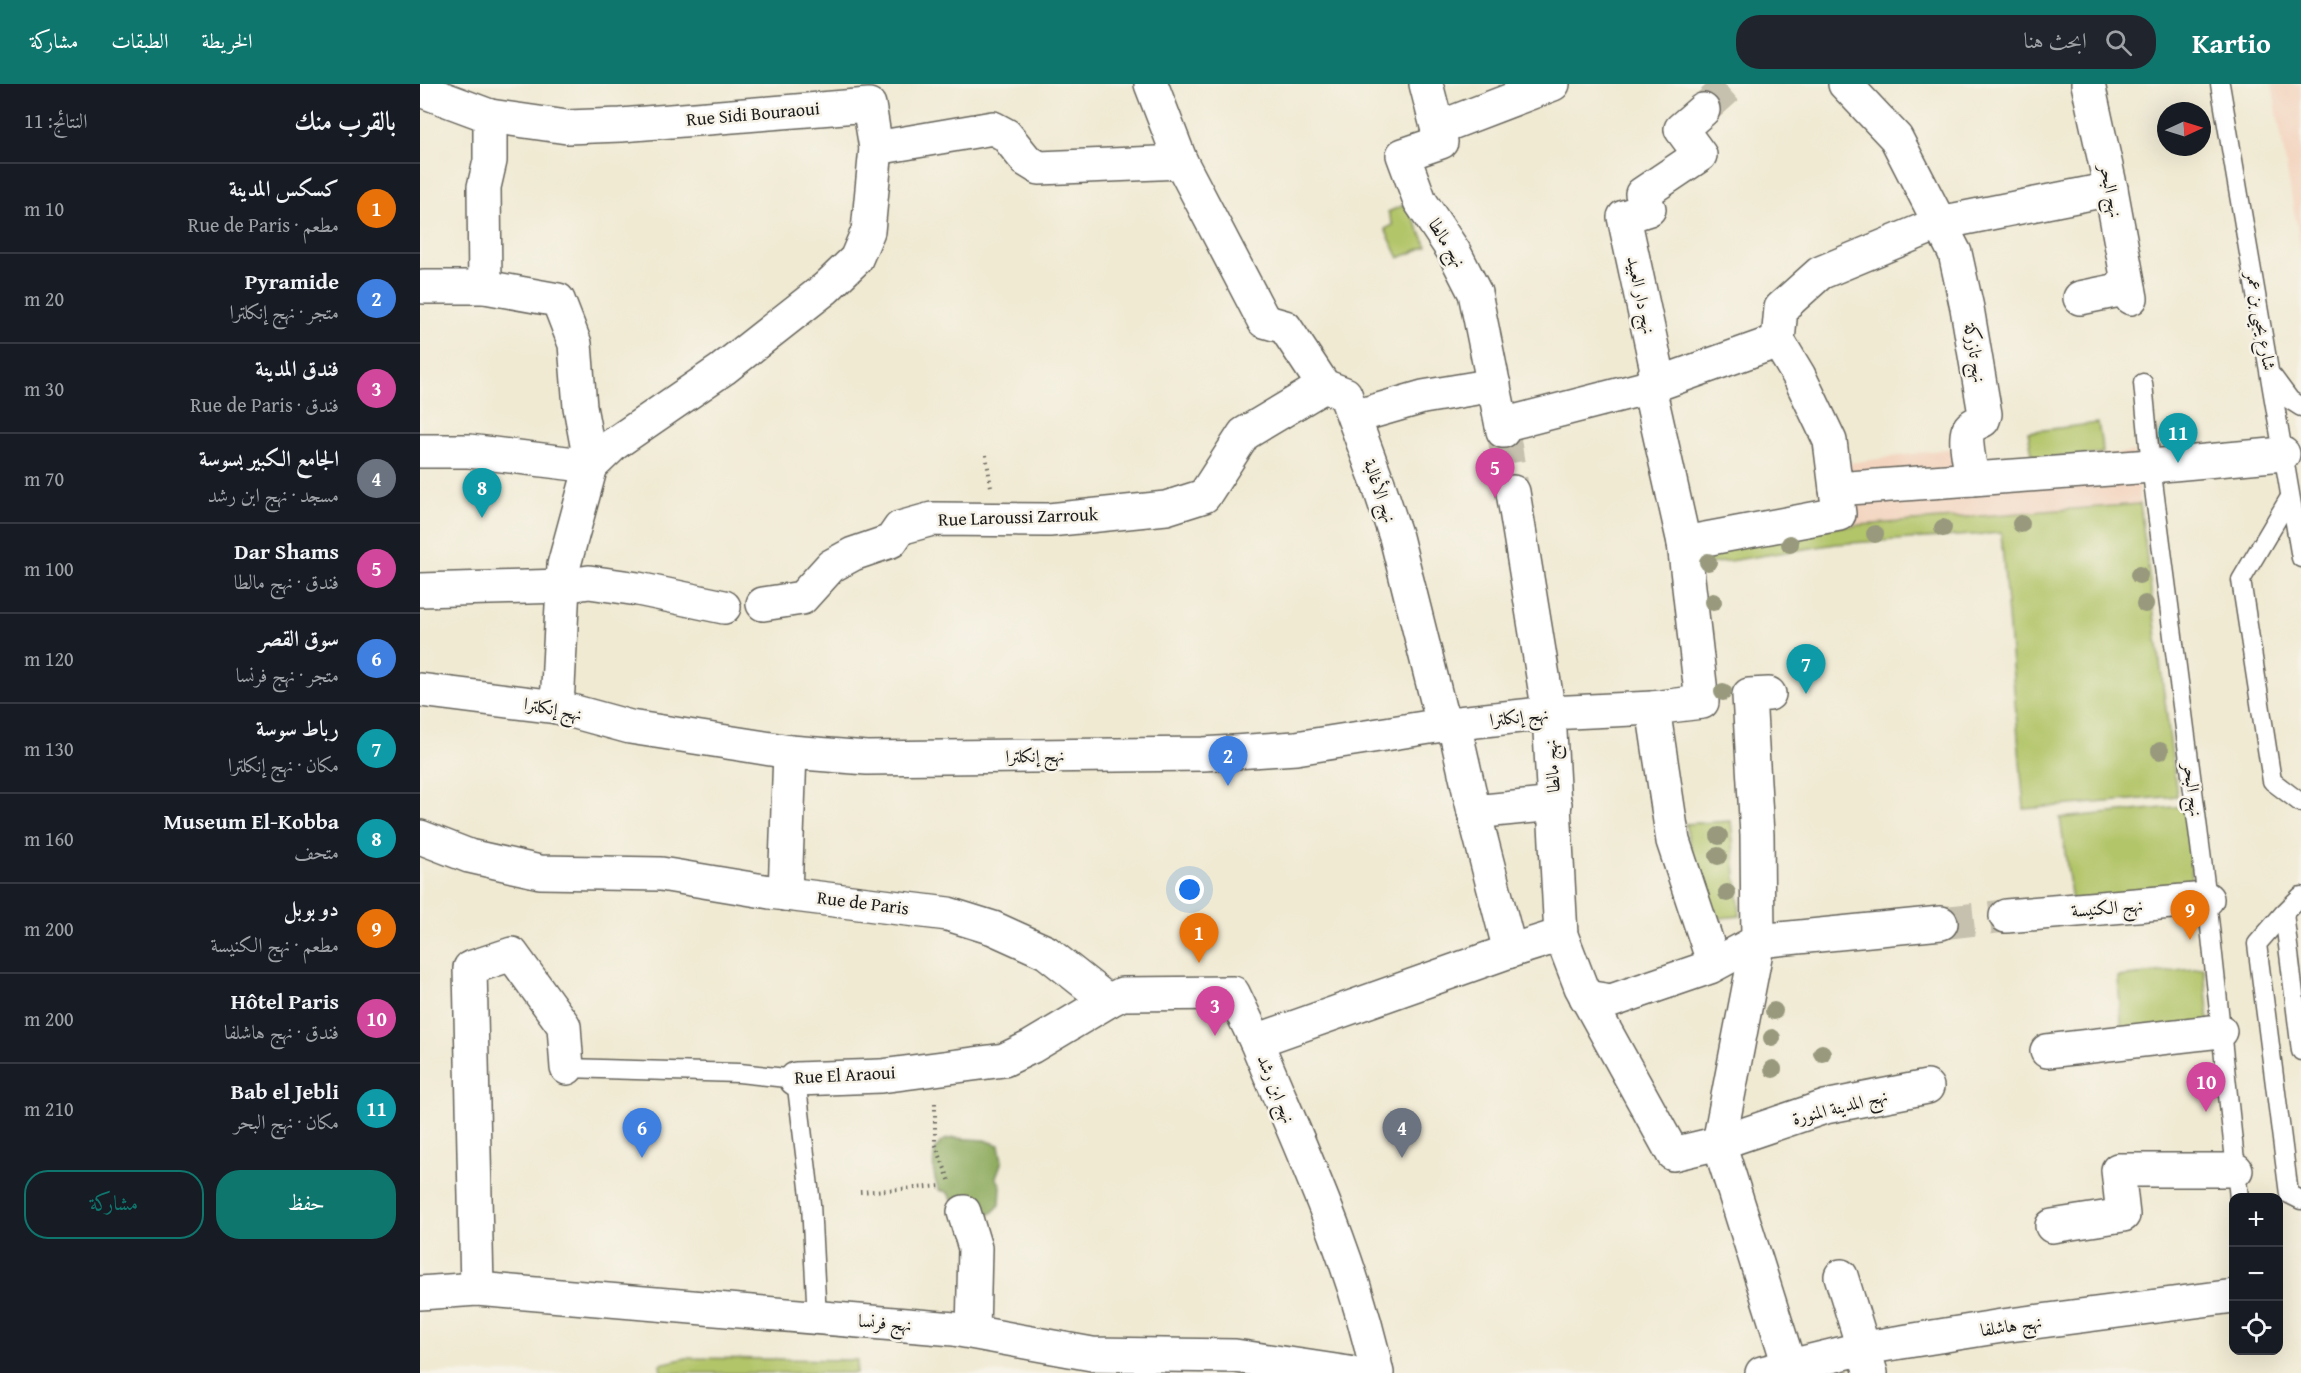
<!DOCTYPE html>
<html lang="ar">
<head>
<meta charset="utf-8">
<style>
  :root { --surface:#171b24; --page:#20242c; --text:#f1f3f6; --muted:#9ea1a6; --line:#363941; --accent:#0f766e }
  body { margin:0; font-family:"Gentium Book Plus",Amiri,serif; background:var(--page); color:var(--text); direction:rtl }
  .controls { position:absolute; right:18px; bottom:18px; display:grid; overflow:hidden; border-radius:12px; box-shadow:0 6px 24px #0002 }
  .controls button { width:54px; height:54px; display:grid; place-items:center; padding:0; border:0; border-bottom:2px solid var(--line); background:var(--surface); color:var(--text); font:30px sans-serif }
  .compass { position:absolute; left:1737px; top:18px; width:54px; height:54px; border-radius:50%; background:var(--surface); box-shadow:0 6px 24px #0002; rotate:86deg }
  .you { position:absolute; left:770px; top:806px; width:21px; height:21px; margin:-15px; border:4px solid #fff; border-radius:50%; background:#1a73e8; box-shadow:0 0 0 9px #1a73e833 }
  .badge { display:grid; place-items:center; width:39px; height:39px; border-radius:50%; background:var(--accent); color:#fff; font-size:20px; font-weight:700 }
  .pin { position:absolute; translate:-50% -50px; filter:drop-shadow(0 2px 3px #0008) }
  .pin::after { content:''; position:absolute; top:32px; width:21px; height:18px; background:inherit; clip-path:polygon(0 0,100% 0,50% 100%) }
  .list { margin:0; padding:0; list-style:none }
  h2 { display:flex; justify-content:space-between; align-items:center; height:78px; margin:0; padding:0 24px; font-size:26px }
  h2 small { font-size:20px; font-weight:400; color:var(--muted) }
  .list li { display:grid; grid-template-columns:39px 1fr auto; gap:18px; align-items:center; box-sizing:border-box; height:90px; padding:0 24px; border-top:2px solid var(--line) }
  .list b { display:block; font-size:22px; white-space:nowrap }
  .list p { margin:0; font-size:20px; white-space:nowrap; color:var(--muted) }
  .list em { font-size:20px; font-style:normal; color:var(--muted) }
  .actions { display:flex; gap:12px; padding:18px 24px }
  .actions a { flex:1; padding:14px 0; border:2px solid var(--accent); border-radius:24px; text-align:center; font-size:21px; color:var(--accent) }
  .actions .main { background:var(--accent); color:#fff }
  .icon { flex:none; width:33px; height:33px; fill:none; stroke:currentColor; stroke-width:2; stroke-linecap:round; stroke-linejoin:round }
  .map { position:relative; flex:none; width:1881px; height:1289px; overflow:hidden; direction:ltr }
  header { display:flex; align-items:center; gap:36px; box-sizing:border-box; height:84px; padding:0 30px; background:var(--accent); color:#fff }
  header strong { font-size:28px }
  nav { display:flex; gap:33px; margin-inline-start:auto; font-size:21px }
  .search { width:420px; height:54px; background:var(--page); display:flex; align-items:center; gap:15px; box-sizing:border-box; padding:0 21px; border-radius:24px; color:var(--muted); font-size:22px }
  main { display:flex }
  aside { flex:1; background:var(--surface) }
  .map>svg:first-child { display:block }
  .built { fill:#f3d4bf }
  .green { fill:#b2c569; stroke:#677042; stroke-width:1.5 }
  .forest { fill:#8daa5d; stroke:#54633c; stroke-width:1.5 }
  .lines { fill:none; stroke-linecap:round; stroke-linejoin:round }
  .street-tunnel { stroke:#c6c1ae; stroke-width:33; stroke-dasharray:33 16; stroke-linecap:butt }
  .lane-casing { stroke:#66645c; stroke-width:21 }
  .street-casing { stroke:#66645c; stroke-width:36 }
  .path { stroke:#66645c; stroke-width:4; stroke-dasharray:1.5 4.5; stroke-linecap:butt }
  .lane { stroke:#fff; stroke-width:18 }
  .street { stroke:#fff; stroke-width:33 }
  .tree { fill:#98997d }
  .labels { text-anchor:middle; stroke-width:5; stroke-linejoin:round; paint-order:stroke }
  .street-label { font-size:18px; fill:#1c1c1c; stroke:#f7f3e8 }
</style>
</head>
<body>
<header>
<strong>Kartio</strong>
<div class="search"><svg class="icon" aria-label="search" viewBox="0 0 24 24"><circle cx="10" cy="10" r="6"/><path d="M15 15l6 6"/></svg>ابحث هنا</div>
<nav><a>الخريطة</a><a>الطبقات</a><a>مشاركة</a></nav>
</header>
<main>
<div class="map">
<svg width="1881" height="1289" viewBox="0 0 1881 1289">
  <rect width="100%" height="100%" fill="#f7f3e8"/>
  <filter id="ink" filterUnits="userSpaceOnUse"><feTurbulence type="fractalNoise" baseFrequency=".0167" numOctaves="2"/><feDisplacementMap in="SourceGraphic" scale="12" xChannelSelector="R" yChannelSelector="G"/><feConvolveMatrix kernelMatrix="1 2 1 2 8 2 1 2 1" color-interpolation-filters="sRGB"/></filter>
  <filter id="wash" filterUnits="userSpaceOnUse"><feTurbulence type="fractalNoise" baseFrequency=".008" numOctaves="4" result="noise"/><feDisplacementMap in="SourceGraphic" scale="24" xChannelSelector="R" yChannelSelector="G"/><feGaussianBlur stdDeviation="1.35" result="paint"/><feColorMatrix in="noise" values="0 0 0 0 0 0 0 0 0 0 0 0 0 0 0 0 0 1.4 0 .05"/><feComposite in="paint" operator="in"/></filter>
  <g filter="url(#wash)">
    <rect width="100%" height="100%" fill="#f0ead3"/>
    <!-- built -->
    <g class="built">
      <polygon points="1852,0 1881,0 1881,168"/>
      <polygon points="1540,363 1561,383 1713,368 1720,420 1413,443 1402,422 1396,384"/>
    </g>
    <!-- green -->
    <g class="green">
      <polygon points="984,121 993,133 1007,162 979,174 965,145 973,141 968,128"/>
      <polygon points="1678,339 1683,369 1613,375 1608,348"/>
      <polygon points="1720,420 1757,712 1604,725 1581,449 1416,460 1278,482 1276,468 1413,443"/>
      <polygon points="1764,722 1773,802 1652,817 1640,734"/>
      <polygon points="1311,737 1320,832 1290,835 1265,740"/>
      <polygon points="1784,884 1789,939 1702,950 1698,893"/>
      <polygon points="266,1274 437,1276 436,1289 241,1289 240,1280"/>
    </g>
    <!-- forest -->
    <path class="forest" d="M 534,1054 L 565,1056 L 579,1061 L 582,1077 L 576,1093 L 581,1102 L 580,1121 L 571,1130 L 539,1125 L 527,1108 L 519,1106 C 513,1094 510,1070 520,1059 C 524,1055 529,1055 534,1054 Z"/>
  </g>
  <g filter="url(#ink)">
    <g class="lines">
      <!-- street-tunnel -->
      <g class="street-tunnel">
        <polyline points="1283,26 1312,0"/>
        <polyline points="1083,347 1093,408"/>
        <polyline points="1521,839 1586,832"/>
      </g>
      <defs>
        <g id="lane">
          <polyline points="1800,0 1881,474"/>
          <polyline points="1853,293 1870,316 1881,323"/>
          <polyline points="1723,299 1731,382 1787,815 1819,1114"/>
          <polyline points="1870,413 1821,496 1852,697 1881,719"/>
          <polyline points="1881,812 1864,829 1881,967"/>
          <polyline points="1864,829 1837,860 1869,1110 1881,1116"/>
          <polyline points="147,984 319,989 376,995 391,1120 397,1234"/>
        </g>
        <g id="street">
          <polyline points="731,0 761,78 844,237 865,243 904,302 925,310 958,399 976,453 1020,628 1036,649 1054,728 1090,867"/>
          <polyline points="1006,0 1021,58 983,71 1000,117 1034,168 1055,209 1083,347"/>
          <path d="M 1425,0 L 1476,54 L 1535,169 L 1547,224 L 1565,330 L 1563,336 C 1558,339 1550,341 1548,347 C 1544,358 1551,384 1552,395"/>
          <polyline points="1668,0 1691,105 1711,214"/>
          <polyline points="0,6 70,32 147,43 201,41 449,21 456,64 573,44 586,51 606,76 619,84 761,78"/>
          <polyline points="1018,44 1133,0"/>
          <polyline points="1691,105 1520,139 1400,189 1361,224 1358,257 1379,292 1410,357 1416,405 1731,382 1863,370"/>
          <polyline points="4,203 65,203 138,216 155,260 160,323 171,382 144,481 137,623"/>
          <polyline points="65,203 64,103 70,77 70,32"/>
          <polyline points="1660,214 1709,204"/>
          <polyline points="934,333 1003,313 1074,301"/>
          <polyline points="1082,341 1229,303 1358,257"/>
          <polyline points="0,367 49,367 171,382"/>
          <polyline points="171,382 194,360 303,285 406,204 436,175 448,147 456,64"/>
          <polyline points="1093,408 1129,629 1141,851 1161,903 1253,1070 1299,1059 1405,1023 1507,1003"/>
          <polyline points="1264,459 1229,303 1237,286 1204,133 1229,125 1222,110 1280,71 1261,45 1283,26"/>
          <polyline points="0,506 143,502 169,498 218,505 304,523"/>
          <polyline points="343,520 382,514 411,482 433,470 471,457 480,444 512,435 629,436 746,424 784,412 824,350 904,302"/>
          <polyline points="0,606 137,623 210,643 326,661 370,668 447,674 783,670 876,664 1029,640 1129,629 1233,624"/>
          <polyline points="1349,610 1329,611 1337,751 1338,857 1299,1059 1370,1284 1375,1289"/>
          <polyline points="1054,728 1135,720"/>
          <polyline points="0,753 49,772 120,788 241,790 350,808 528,830 573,844 626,868 688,917 702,910 813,909 836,957"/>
          <polyline points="365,810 370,668"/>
          <polyline points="1586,832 1787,815"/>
          <polyline points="1289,865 1253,757 1233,624 1282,618 1264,459 1419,430 1416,405"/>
          <polyline points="1166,913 1191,917 1290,883 1338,857 1521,839"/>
          <polyline points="1627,967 1800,947"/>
          <polyline points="376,995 461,992 584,976 611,963 688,917"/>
          <polyline points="544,1128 555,1164 553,1248"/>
          <polyline points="1632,1142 1703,1131 1698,1086 1816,1086"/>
          <polyline points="1421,1192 1451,1289"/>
          <polyline points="57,1205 50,884 92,870 144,942 147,984"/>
          <polyline points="0,1209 57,1205 534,1245 672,1270 815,1272 929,1289"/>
          <path d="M 957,1289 C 933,1174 881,1066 836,957 L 1090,867 L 1141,851"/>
          <polyline points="1342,1289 1444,1264 1582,1242 1814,1212"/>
        </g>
      </defs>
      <!-- lane casing -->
      <use href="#lane" class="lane-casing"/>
      <!-- street casing -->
      <use href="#street" class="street-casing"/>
      <!-- path -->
      <g class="path">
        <polyline points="566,371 571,403"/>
        <polyline points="515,1019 515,1059 530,1098"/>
        <polyline points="440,1108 522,1102"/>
      </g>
      <!-- lane -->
      <use href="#lane" class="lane"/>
      <!-- street -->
      <use href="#street" class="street"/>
    </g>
    <!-- trees -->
    <g class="tree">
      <circle cx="1601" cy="440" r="9"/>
      <circle cx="1523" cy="444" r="9"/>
      <circle cx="1455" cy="450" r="9"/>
      <circle cx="1370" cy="460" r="9"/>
      <circle cx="1288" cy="478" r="9"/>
      <circle cx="1719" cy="491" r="9"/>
      <circle cx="1293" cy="518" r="9"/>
      <circle cx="1725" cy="520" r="9"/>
      <circle cx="1303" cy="608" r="9"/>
      <circle cx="1740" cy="667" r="9"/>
      <circle cx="1299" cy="752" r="9"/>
      <circle cx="1298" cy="772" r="9"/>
      <circle cx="1307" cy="809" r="9"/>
      <circle cx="1354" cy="927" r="9"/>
      <circle cx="1352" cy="954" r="9"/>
      <circle cx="1402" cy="969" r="9"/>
      <circle cx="1353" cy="985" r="9"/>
    </g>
  </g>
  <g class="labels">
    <!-- street labels -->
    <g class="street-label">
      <text transform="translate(333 30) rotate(-5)" y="6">Rue Sidi Bouraoui</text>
      <text transform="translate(1691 107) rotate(79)" y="6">نهج البحر</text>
      <text transform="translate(1027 159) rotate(58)" y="6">نهج مالطا</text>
      <text transform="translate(1221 211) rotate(78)" y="6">نهج دار العبيد</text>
      <text transform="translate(1841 237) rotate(80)" y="6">شارع يحيى بن عمر</text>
      <text transform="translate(1555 269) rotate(81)" y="6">نهج تازركة</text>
      <text transform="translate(960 407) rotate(71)" y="6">نهج الأغالبة</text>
      <text transform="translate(598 433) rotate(-2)" y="6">Rue Laroussi Zarrouk</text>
      <text transform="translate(133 625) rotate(11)" y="6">نهج إنكلترا</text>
      <text transform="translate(1099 633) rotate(-6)" y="6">نهج إنكلترا</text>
      <text transform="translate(615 672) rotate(-1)" y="6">نهج إنكلترا</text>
      <text transform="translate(1132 682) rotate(-94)" y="6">نهج مالطا</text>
      <text transform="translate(1773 706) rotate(83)" y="6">نهج البحر</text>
      <text transform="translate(443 819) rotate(7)" y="6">Rue de Paris</text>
      <text transform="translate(1687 824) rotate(-5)" y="6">نهج الكنيسة</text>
      <text transform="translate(425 991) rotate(-3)" y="6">Rue El Araoui</text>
      <text transform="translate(856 1005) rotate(68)" y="6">نهج ابن رشد</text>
      <text transform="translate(1420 1023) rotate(-14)" y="6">نهج المدينة المنورة</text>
      <text transform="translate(465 1239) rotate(5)" y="6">نهج فرنسا</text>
      <text transform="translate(1591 1242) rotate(-8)" y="6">نهج هاشلفا</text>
    </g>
  </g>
</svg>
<div class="controls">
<button>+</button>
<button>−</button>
<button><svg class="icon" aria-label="locate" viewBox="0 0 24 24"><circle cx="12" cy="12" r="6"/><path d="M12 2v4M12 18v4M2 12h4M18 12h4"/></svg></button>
</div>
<svg class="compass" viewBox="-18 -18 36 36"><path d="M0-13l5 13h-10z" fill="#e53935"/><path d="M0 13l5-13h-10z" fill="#9ea1a6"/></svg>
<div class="you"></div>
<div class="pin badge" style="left:779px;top:879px;background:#e8710a">1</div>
<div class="pin badge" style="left:808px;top:702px;background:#3f7fe0">2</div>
<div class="pin badge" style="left:795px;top:952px;background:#d1479c">3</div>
<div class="pin badge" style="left:982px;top:1074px;background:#6b7280">4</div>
<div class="pin badge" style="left:1075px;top:414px;background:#d1479c">5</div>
<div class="pin badge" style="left:222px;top:1074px;background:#3f7fe0">6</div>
<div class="pin badge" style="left:1386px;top:610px;background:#0f9aa8">7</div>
<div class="pin badge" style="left:62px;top:434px;background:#0f9aa8">8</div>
<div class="pin badge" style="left:1770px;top:856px;background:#e8710a">9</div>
<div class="pin badge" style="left:1786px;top:1028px;background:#d1479c">10</div>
<div class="pin badge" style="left:1758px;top:379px;background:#0f9aa8">11</div>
</div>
<aside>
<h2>بالقرب منك<small>النتائج: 11</small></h2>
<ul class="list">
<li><span class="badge" style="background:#e8710a">1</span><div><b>كسكس المدينة</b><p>مطعم · Rue de Paris</p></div><em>10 m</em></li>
<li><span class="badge" style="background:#3f7fe0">2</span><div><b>Pyramide</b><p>متجر · نهج إنكلترا</p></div><em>20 m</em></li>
<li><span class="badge" style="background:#d1479c">3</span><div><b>فندق المدينة</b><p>فندق · Rue de Paris</p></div><em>30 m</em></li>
<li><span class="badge" style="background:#6b7280">4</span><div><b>الجامع الكبير بسوسة</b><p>مسجد · نهج ابن رشد</p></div><em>70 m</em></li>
<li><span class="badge" style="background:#d1479c">5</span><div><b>Dar Shams</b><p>فندق · نهج مالطا</p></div><em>100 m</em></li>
<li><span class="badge" style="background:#3f7fe0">6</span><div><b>سوق القصر</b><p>متجر · نهج فرنسا</p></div><em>120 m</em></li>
<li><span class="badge" style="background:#0f9aa8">7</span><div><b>رباط سوسة</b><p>مكان · نهج إنكلترا</p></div><em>130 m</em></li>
<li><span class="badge" style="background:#0f9aa8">8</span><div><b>Museum El-Kobba</b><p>متحف</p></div><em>160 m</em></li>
<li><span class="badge" style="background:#e8710a">9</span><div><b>دو بوبل</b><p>مطعم · نهج الكنيسة</p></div><em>200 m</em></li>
<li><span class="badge" style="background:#d1479c">10</span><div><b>Hôtel Paris</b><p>فندق · نهج هاشلفا</p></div><em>200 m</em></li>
<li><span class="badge" style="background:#0f9aa8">11</span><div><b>Bab el Jebli</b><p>مكان · نهج البحر</p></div><em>210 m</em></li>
</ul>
<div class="actions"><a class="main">حفظ</a><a>مشاركة</a></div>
</aside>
</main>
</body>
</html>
